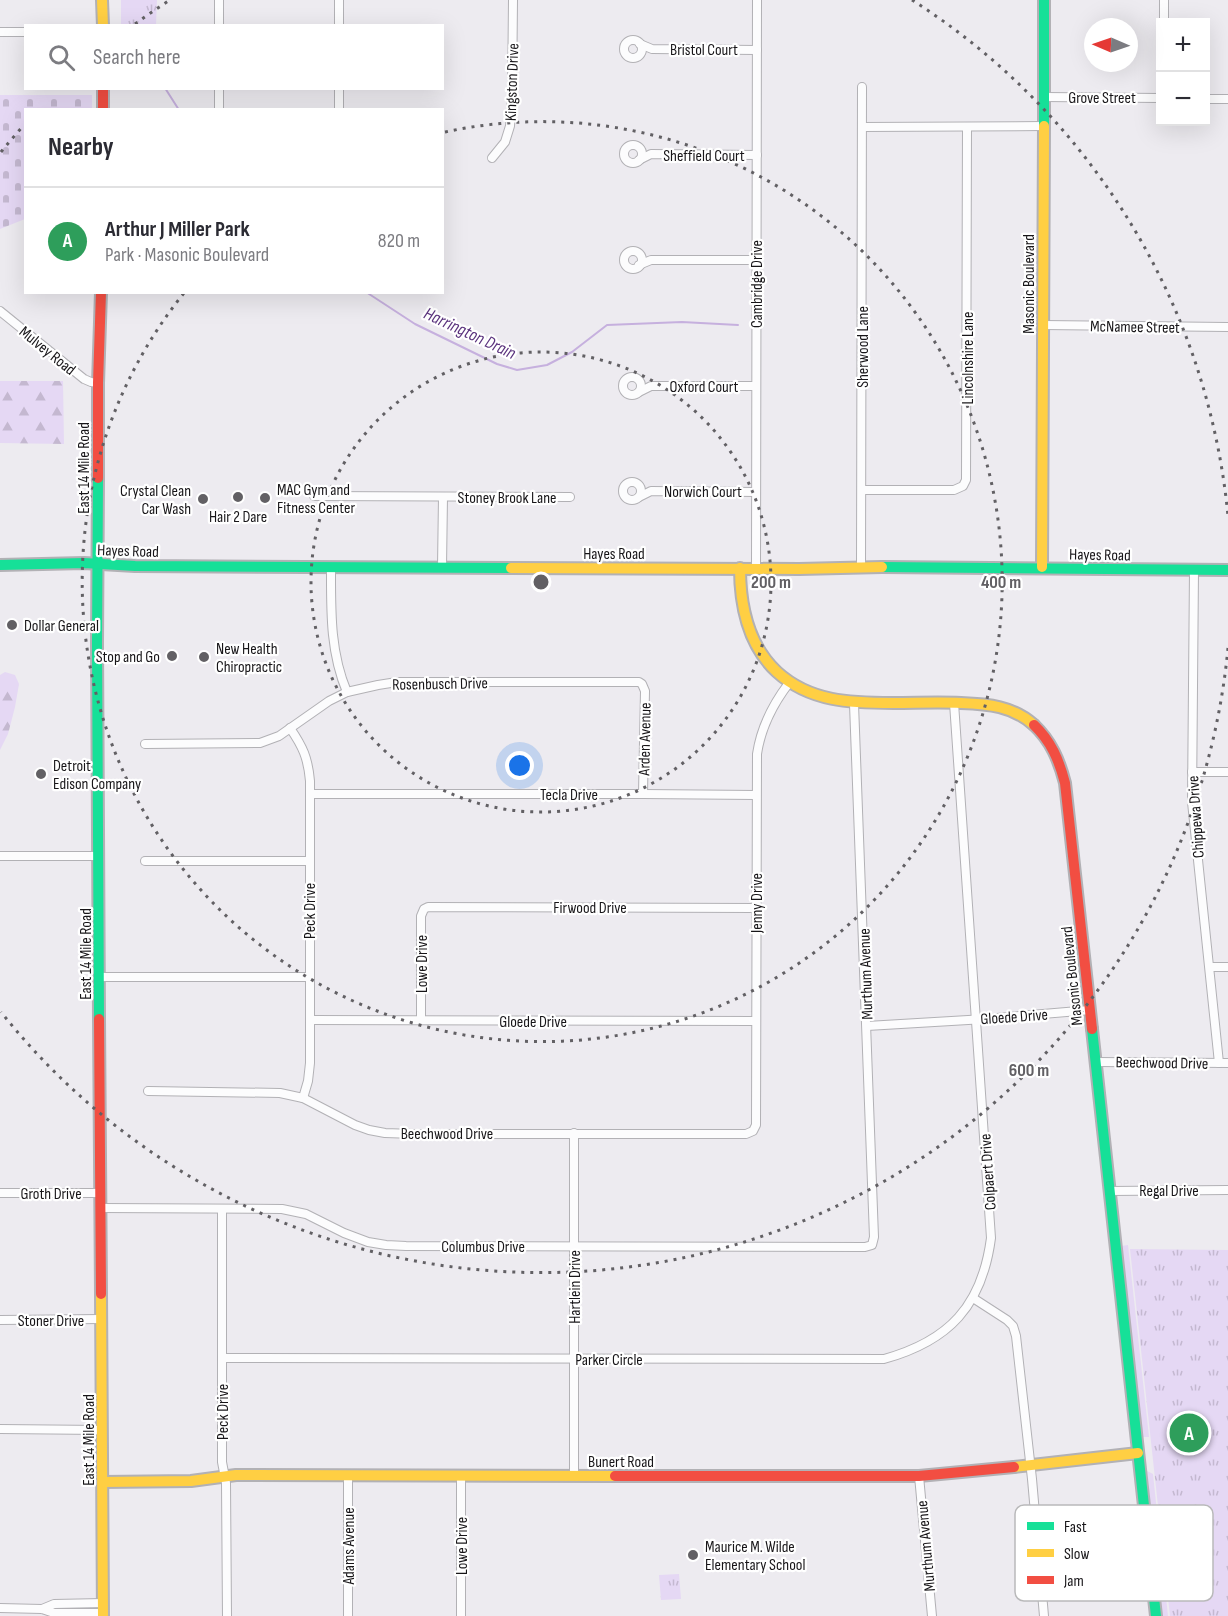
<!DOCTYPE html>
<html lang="en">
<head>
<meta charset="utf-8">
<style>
  :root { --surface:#fff; --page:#f2f2f3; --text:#2b2b33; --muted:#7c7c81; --line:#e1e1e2; --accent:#1a73e8 }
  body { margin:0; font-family:"Sofia Sans Condensed",sans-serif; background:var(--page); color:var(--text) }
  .controls { position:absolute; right:18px; top:18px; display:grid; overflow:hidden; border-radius:0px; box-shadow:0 6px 24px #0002 }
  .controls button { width:54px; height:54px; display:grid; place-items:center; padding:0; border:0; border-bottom:2px solid var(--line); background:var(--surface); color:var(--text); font:30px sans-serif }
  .compass { position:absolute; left:1084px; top:18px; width:54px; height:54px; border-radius:50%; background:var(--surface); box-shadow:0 6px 24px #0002; rotate:272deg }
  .you { position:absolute; left:520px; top:766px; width:21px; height:21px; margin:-15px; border:4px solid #fff; border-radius:50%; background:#1a73e8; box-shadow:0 0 0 9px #1a73e833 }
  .badge { display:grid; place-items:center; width:39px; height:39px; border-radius:50%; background:var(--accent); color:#fff; font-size:20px; font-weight:700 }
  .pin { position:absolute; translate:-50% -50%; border:3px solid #fff; box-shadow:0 2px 6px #0006 }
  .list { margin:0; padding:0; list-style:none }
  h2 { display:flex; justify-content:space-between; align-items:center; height:78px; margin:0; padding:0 24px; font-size:26px }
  h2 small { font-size:20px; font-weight:400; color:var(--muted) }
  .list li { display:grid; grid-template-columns:39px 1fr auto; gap:18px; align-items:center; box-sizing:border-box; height:108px; padding:0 24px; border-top:2px solid var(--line) }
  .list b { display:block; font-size:22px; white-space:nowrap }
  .list p { margin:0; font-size:20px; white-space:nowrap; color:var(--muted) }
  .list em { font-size:20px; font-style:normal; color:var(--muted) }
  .icon { flex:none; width:33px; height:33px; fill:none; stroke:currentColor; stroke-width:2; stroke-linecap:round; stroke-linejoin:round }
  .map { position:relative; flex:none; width:1228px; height:1616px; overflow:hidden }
  .search { position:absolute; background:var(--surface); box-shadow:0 6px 24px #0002; left:24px; top:24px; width:420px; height:66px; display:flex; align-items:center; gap:15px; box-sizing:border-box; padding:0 21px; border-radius:0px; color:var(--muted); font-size:22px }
  .panel { position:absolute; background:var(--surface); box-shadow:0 6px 24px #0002; left:24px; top:108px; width:420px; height:186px; border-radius:0px }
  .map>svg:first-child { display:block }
  .grass { fill:#e5d8f4 }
  .forest { fill:url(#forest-firs) }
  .cemetery { fill:url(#cemetery-stones) }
  .park { fill:url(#park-tufts) }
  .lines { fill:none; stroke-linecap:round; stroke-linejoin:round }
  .stream { stroke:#c6b0de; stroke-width:2 }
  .street-casing { stroke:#b2b1b5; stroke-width:10 }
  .fast-casing { stroke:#b2b1b5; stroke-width:14 }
  .slow-casing { stroke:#b2b1b5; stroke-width:14 }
  .jam-casing { stroke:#b2b1b5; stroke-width:14 }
  .street { stroke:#fcfcfd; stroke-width:8 }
  .fast { stroke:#16e098; stroke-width:10 }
  .slow { stroke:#ffcf43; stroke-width:10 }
  .jam { stroke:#f24e42; stroke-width:10 }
  .ring { fill:none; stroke:#626064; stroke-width:3; stroke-dasharray:3 6 }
  .poi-dot { fill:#626064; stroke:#fff; stroke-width:2 }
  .labels { text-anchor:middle; stroke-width:4.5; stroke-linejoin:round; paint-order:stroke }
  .street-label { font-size:16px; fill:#171518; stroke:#fff }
  .poi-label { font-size:16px; fill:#171518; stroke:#fff; text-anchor:start }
  .water-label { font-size:18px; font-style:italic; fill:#5b337e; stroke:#fff }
  .key { fill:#fff; stroke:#b9b9ba; stroke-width:1.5 }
  .key-label { font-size:16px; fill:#171518 }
  .centre { fill:#626064; stroke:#fff; stroke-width:3 }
  .ring-label { font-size:18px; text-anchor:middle; font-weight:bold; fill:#626064; stroke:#fff; stroke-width:4.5; stroke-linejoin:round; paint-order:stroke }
</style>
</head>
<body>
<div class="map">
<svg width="1228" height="1616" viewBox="0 0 1228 1616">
  <defs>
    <pattern id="forest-firs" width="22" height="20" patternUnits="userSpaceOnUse" patternTransform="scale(1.5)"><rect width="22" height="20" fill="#e5d8f4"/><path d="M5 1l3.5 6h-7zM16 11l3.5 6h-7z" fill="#c4b8d0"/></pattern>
    <pattern id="cemetery-stones" width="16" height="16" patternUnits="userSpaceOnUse" patternTransform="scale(1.5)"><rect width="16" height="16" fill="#e5d8f4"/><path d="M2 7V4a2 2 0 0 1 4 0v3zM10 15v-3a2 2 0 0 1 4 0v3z" fill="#c4b8d0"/></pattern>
    <pattern id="park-tufts" width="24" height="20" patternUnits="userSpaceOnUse" patternTransform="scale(1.5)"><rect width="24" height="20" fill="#e5d8f4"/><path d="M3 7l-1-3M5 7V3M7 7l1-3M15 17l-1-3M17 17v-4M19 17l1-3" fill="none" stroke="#c4b8d0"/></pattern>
  </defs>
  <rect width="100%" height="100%" fill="#edebf0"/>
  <!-- grass -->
  <g class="grass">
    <polygon points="1128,1245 1149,1437 1143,1437 1121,1246"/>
    <polygon points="1147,1471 1153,1474 1168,1616 1162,1616"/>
  </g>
  <!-- forest -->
  <g class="forest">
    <polygon points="0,381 63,381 64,444 0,443"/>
    <polygon points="5,672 15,675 19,684 15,707 8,734 0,750 0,675"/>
  </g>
  <!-- cemetery -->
  <polygon class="cemetery" points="0,95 92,95 92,109 26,110 25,219 0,229"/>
  <!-- park -->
  <g class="park">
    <polygon points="121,0 157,0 156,25 121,25"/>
    <polygon points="1130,1249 1228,1250 1228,1616 1170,1616"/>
    <polygon points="679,1574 681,1599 661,1600 659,1575"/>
  </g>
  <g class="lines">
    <!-- stream -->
    <g class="stream">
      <polyline points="165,88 179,110"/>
      <polyline points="366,292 415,324 497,364 517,370 547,365 572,352 607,325 682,322 738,325"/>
    </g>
    <defs>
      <g id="street">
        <polyline points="219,0 219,26"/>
        <polyline points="339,0 339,26"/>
        <polyline points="1164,22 1164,0"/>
        <polyline points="0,32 26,32"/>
        <circle cx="633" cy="49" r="9"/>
        <polyline points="640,44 652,49 757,50"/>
        <polyline points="219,88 219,110"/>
        <polyline points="339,88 339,110"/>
        <polyline points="1044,97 1160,98"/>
        <polyline points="1206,99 1228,99"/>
        <polyline points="862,127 1044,126"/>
        <circle cx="633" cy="154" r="9"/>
        <polyline points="492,158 505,142 510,126 512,98 513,0"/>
        <polyline points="639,160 651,154 757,155"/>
        <circle cx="633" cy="260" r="9"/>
        <polyline points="639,265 651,260 756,260"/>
        <polyline points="0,311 84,379 91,382 98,383"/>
        <polyline points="1043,325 1228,327"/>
        <circle cx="632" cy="386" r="9"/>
        <polyline points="639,392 651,386 756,386"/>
        <circle cx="632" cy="491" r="9"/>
        <polyline points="862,490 954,490 963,486 966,480 967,127"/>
        <polyline points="314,496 570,497"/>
        <polyline points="639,497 651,491 756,492"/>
        <polyline points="442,567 443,497"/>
        <polyline points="861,567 862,87"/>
        <path d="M 331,568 C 331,611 330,652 347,692"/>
        <polyline points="756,569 757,0"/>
        <polyline points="1194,570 1192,802 1219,1063"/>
        <path d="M 290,728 C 303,747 308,758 310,781 L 310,1063 L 308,1081 L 303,1098"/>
        <polyline points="145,744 260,743 279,736 329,701 347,692 378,685 397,682 639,682 642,684 645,691 643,794"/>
        <polyline points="1192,772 1228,772"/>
        <polyline points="310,794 643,794 756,795"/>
        <polyline points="0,856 99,856"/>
        <polyline points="145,861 309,861"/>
        <polyline points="1210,967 1228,967"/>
        <polyline points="100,977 309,977"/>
        <polyline points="310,1020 756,1021"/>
        <polyline points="421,1020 421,916 424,909 428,907 756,908"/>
        <polyline points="867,1026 985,1019 1090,1010"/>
        <polyline points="1096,1062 1228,1063"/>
        <path d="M 148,1091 L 280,1093 L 303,1098 L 355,1125 L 369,1130 L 385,1133 L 414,1134 L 746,1134 L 753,1131 L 756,1125 L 757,754 C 761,727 773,704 789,683"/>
        <polyline points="574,1133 574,1476"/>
        <polyline points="1110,1191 1228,1190"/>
        <polyline points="0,1193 101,1193"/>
        <polyline points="101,1208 282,1209 306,1214 344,1233 368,1242 386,1245 406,1246 865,1247 872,1245 874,1237 854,704"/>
        <polyline points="222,1209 222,1462 226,1483 227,1616"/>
        <polyline points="973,1298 1007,1320 1013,1326 1016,1336 1032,1479 1044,1616"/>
        <polyline points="0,1320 102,1319"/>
        <path d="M 222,1358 L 884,1359 C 949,1341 982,1306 991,1238 L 954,703"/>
        <polyline points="0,1429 102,1430"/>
        <polyline points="919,1476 932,1616"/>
        <polyline points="0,1608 42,1609 54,1613 103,1613"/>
        <polyline points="42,1609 54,1604 103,1603"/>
        <polyline points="348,1616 348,1476"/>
        <polyline points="461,1616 461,1476"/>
      </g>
      <g id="fast">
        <polyline points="1044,126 1044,0"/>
        <polyline points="98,478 97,644 99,1019"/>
        <polyline points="0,565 84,563 135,566 511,568"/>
        <polyline points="882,567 1228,570"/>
        <polyline points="1092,1029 1156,1616"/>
      </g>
      <g id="slow">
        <polyline points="102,0 103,26"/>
        <polyline points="1042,567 1044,126"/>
        <polyline points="511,568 799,569 882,567"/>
        <path d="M 740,568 C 740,607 748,645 777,672 C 810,702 851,703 893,703 C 916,703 939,702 961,703 C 988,704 1013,706 1034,725"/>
        <polyline points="101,1294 103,1616"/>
        <polyline points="1014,1467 1138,1453"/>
        <polyline points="103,1482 191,1481 236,1475 615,1476"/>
      </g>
      <g id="jam">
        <polyline points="103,88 103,110"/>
        <polyline points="98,478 98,383 101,292"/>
        <path d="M 1034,725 C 1051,741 1059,760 1065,783 L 1092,1029"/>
        <polyline points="99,1019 101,1294"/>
        <polyline points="615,1476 919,1476 1014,1467"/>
      </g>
    </defs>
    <!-- street casing -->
    <use href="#street" class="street-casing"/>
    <!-- fast casing -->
    <use href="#fast" class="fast-casing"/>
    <!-- slow casing -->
    <use href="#slow" class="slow-casing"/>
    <!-- jam casing -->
    <use href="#jam" class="jam-casing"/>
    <!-- street -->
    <use href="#street" class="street"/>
    <!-- fast -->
    <use href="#fast" class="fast"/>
    <!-- slow -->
    <use href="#slow" class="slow"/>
    <!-- jam -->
    <use href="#jam" class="jam"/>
  </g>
  <!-- distance rings -->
  <g class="ring">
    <circle cx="541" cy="582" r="230"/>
    <path d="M445 132A460 460 0 1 1 184 293"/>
    <path d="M1228 648A690 690 0 0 1 1 1012M1 152A690 690 0 0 1 24 125M135 24A690 690 0 0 1 170 0M912 0A690 690 0 0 1 1228 516"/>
  </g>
  <!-- markers -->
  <g class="poi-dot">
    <circle cx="238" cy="497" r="6"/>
    <circle cx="265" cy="498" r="6"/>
    <circle cx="203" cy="499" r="6"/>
    <circle cx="12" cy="625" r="6"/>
    <circle cx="172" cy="656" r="6"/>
    <circle cx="204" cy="657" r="6"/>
    <circle cx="41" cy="774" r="6"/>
    <circle cx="693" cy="1555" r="6"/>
  </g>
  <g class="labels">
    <!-- street labels -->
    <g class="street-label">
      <text x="704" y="55">Bristol Court</text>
      <text transform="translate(511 82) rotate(-88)" y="6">Kingston Drive</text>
      <text x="1102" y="103">Grove Street</text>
      <text x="704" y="161">Sheffield Court</text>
      <text transform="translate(756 284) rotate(-90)" y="6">Cambridge Drive</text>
      <text transform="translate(1028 284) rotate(-90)" y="6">Masonic Boulevard</text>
      <text transform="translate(1135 326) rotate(1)" y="6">McNamee Street</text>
      <text transform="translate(862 347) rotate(-90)" y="6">Sherwood Lane</text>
      <text transform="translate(48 350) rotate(39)" y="6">Mulvey Road</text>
      <text transform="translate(967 358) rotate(-90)" y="6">Lincolnshire Lane</text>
      <text x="704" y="392">Oxford Court</text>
      <text transform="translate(83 468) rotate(-90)" y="6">East 14 Mile Road</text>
      <text x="703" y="497">Norwich Court</text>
      <text x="507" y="503">Stoney Brook Lane</text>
      <text transform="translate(128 550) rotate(2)" y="6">Hayes Road</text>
      <text x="614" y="559">Hayes Road</text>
      <text transform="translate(1100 554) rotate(1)" y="6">Hayes Road</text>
      <text transform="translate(440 683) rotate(-1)" y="6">Rosenbusch Drive</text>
      <text transform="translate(644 739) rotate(-89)" y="6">Arden Avenue</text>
      <text x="569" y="800">Tecla Drive</text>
      <text transform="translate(1195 817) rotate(-94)" y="6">Chippewa Drive</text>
      <text transform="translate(756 903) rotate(-90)" y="6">Jenny Drive</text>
      <text x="590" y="913">Firwood Drive</text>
      <text transform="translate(309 911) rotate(-90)" y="6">Peck Drive</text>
      <text transform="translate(85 954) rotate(-90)" y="6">East 14 Mile Road</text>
      <text transform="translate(421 964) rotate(-90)" y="6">Lowe Drive</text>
      <text transform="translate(865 974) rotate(-92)" y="6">Murthum Avenue</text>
      <text transform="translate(1071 976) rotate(-96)" y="6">Masonic Boulevard</text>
      <text transform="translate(1014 1016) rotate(-4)" y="6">Gloede Drive</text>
      <text x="533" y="1027">Gloede Drive</text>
      <text transform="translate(1162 1062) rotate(1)" y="6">Beechwood Drive</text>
      <text x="447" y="1139">Beechwood Drive</text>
      <text transform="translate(987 1172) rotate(-94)" y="6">Colpaert Drive</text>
      <text x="1169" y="1196">Regal Drive</text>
      <text x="51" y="1199">Groth Drive</text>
      <text x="483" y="1252">Columbus Drive</text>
      <text transform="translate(574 1287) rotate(-90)" y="6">Hartlein Drive</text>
      <text x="51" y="1326">Stoner Drive</text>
      <text x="609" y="1365">Parker Circle</text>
      <text transform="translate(222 1412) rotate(-90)" y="6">Peck Drive</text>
      <text transform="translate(88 1440) rotate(-90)" y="6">East 14 Mile Road</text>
      <text x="621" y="1467">Bunert Road</text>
      <text transform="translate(348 1546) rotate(-90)" y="6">Adams Avenue</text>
      <text transform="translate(461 1546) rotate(-90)" y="6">Lowe Drive</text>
      <text transform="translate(925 1546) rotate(-95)" y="6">Murthum Avenue</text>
    </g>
    <!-- poi labels -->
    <g class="poi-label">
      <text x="277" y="495">MAC Gym and<tspan x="277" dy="18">Fitness Center</tspan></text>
      <text x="191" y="496" text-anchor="end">Crystal Clean<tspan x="191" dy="18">Car Wash</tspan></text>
      <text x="238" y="522" text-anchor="middle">Hair 2 Dare</text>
      <text x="24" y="631">Dollar General</text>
      <text x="216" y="654">New Health<tspan x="216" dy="18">Chiropractic</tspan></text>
      <text x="160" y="662" text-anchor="end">Stop and Go</text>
      <text x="53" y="771">Detroit<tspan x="53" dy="18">Edison Company</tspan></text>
      <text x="705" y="1552">Maurice M. Wilde<tspan x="705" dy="18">Elementary School</tspan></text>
    </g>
    <!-- water labels -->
    <g class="water-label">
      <text transform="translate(470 333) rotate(25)" y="6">Harrington Drain</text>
    </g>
  </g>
  <!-- legend -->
  <rect x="1015" y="1505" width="198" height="96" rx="9" class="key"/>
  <rect x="1027" y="1522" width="27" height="8" fill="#16e098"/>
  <rect x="1027" y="1549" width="27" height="8" fill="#ffcf43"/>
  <rect x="1027" y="1576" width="27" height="8" fill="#f24e42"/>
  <g class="key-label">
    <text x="1064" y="1532">Fast</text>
    <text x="1064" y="1559">Slow</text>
    <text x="1064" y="1586">Jam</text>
  </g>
  <circle cx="541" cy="582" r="9" class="centre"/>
  <g class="ring-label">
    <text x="771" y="588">200 m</text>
    <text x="1001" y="588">400 m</text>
    <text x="1029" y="1076">600 m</text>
  </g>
</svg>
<div class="controls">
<button>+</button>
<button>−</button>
</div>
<svg class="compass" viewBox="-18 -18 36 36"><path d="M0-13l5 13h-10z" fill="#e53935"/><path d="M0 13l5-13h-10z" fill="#7c7c81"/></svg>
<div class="you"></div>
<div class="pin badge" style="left:1189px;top:1433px;background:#2e9e5b">A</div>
<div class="search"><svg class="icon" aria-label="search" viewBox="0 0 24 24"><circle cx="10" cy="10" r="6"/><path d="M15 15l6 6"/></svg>Search here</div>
<section class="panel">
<h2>Nearby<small></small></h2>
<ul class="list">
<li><span class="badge" style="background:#2e9e5b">A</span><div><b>Arthur J Miller Park</b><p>Park · Masonic Boulevard</p></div><em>820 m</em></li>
</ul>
</section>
</div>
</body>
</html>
